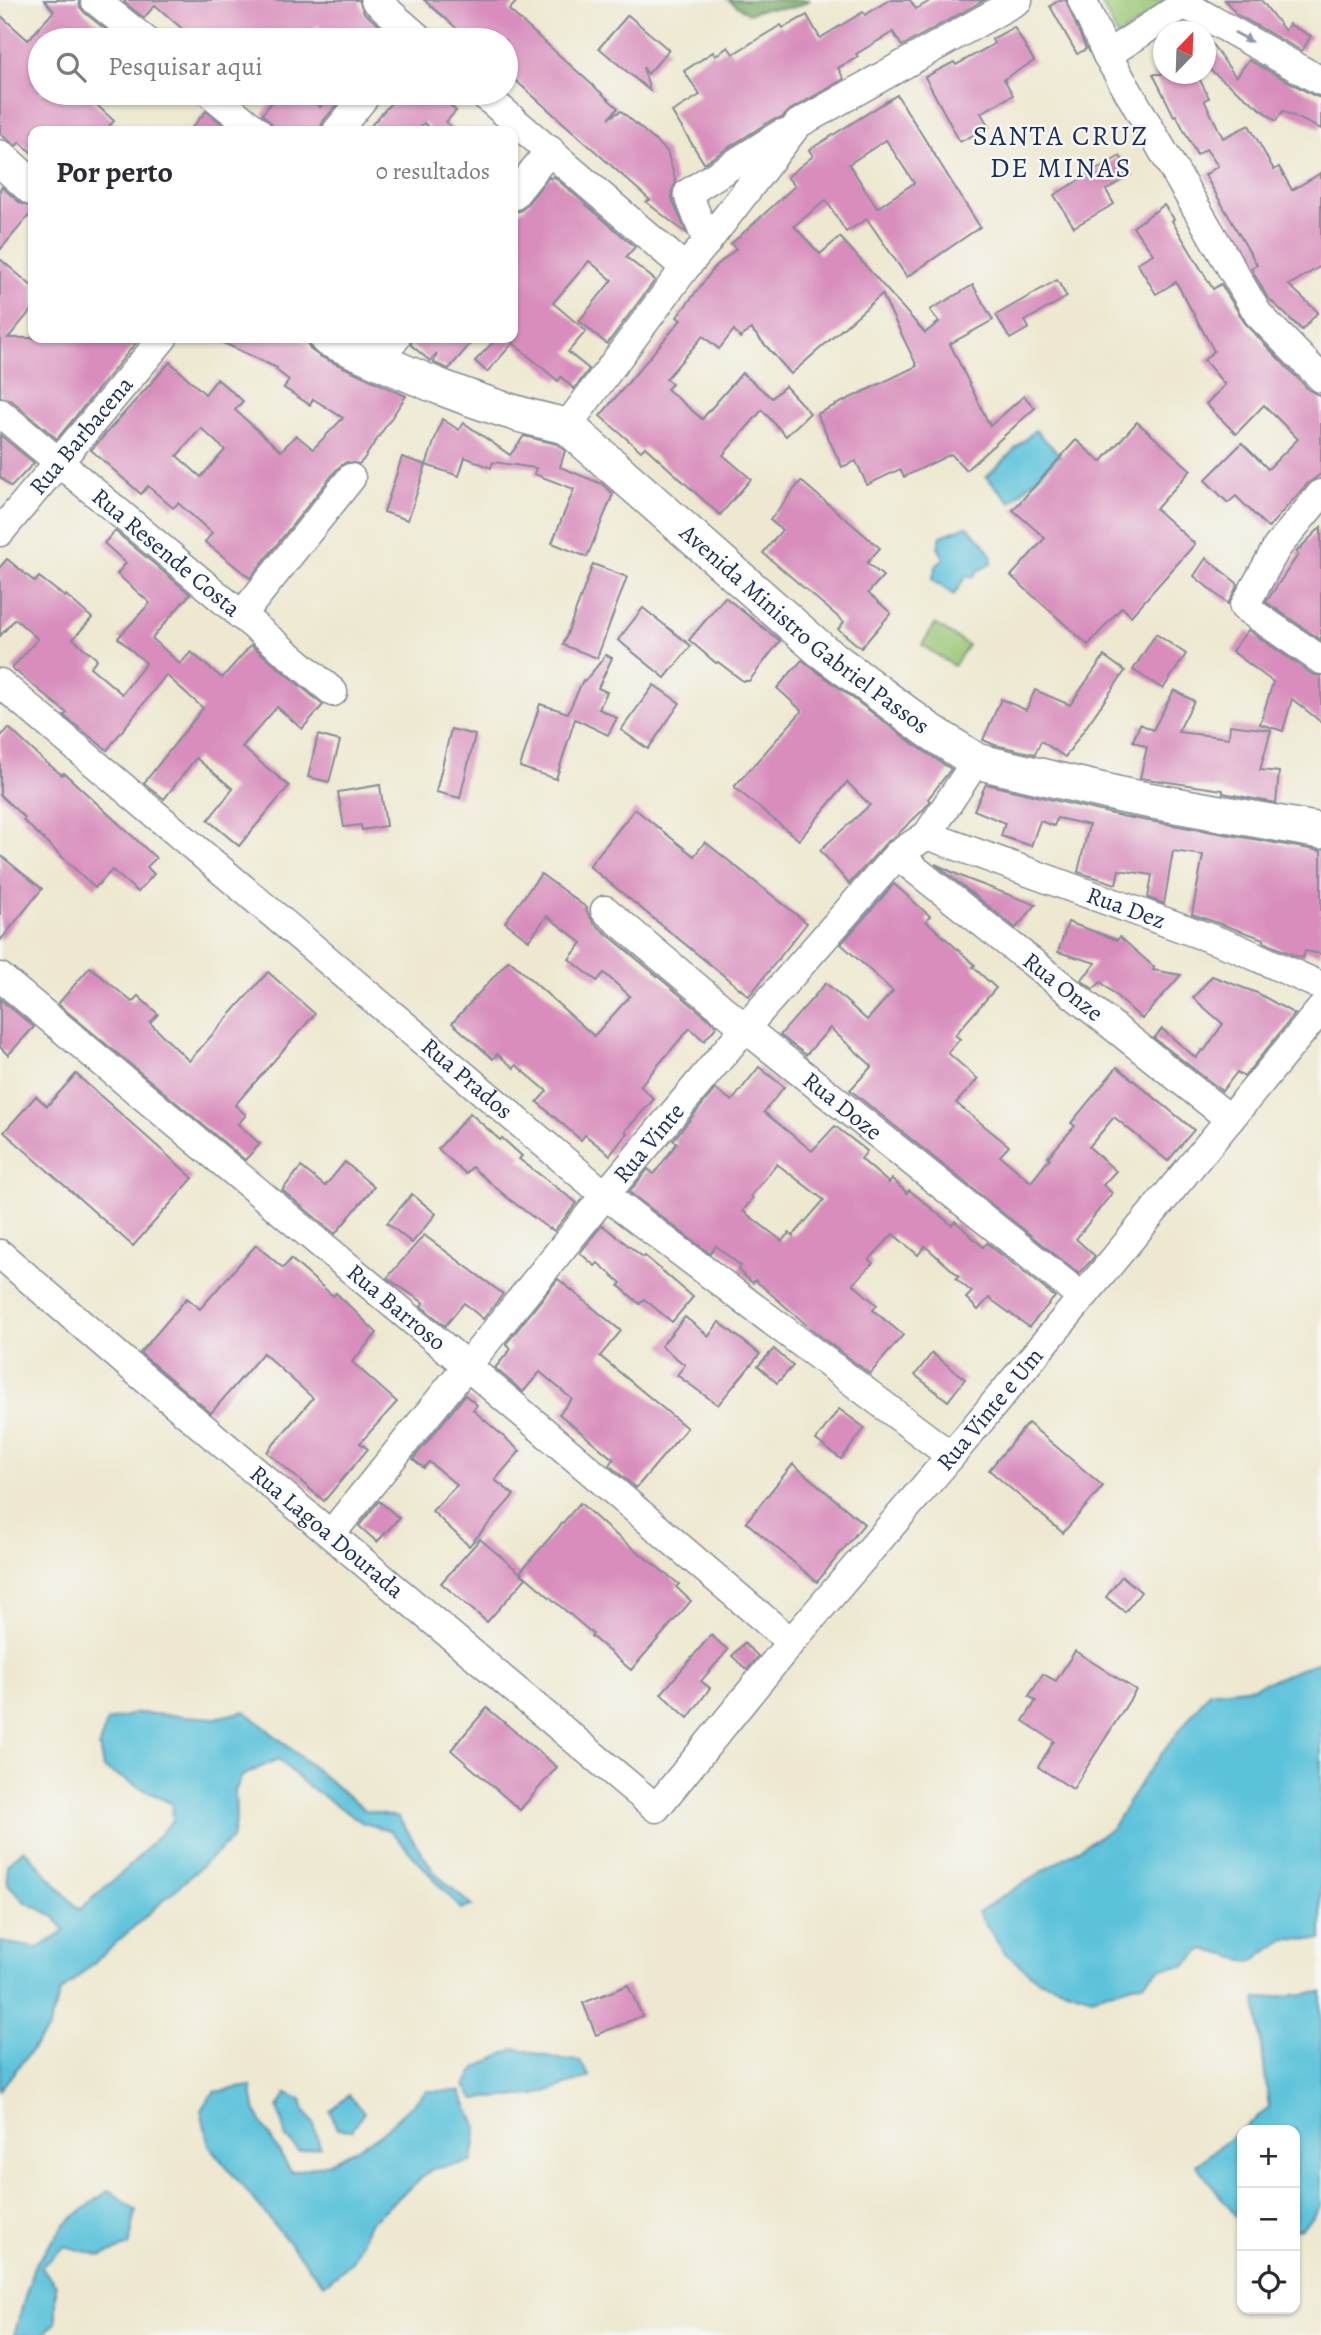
<!DOCTYPE html>
<html lang="pt">
<head>
<meta charset="utf-8">
<style>
  :root { --surface:#fff; --page:#f7f7f7; --text:#2b2b33; --muted:#7c7c81; --line:#e1e1e2 }
  body { margin:0; font-family:Alegreya,serif; background:var(--page); color:var(--text) }
  .controls { position:absolute; right:21px; bottom:21px; display:grid; overflow:hidden; border-radius:14px; box-shadow:0 2px 5px #0004 }
  .controls button { width:63px; height:63px; display:grid; place-items:center; padding:0; border:0; border-bottom:2px solid var(--line); background:var(--surface); color:var(--text); font:35px sans-serif }
  .compass { position:absolute; left:1153px; top:21px; width:63px; height:63px; border-radius:50%; background:var(--surface); box-shadow:0 2px 5px #0004; rotate:23deg }
  .list { margin:0; padding:0; list-style:none }
  h2 { display:flex; justify-content:space-between; align-items:center; height:91px; margin:0; padding:0 28px; font-size:30px }
  h2 small { font-size:23px; font-weight:400; color:var(--muted) }
  .icon { flex:none; width:38px; height:38px; fill:none; stroke:currentColor; stroke-width:2; stroke-linecap:round; stroke-linejoin:round }
  .map { position:relative; flex:none; width:1321px; height:2335px; overflow:hidden }
  .search { position:absolute; background:var(--surface); box-shadow:0 2px 5px #0004; left:28px; top:28px; width:490px; height:77px; display:flex; align-items:center; gap:18px; box-sizing:border-box; padding:0 24px; border-radius:38px; color:var(--muted); font-size:26px }
  .panel { position:absolute; background:var(--surface); box-shadow:0 2px 5px #0004; left:28px; top:126px; width:490px; height:217px; border-radius:14px }
  .map>svg:first-child { display:block }
  .green { fill:#99c675; stroke:#5a7a6a; stroke-width:2 }
  .forest { fill:#7aab66; stroke:#4a6d62; stroke-width:2 }
  .water { fill:#5cc2da; stroke:#3c789c; stroke-width:2 }
  .building { fill:#d88dbc; fill-rule:evenodd }
  .lines { fill:none; stroke-linecap:round; stroke-linejoin:round }
  .minor-casing { stroke:#848c96; stroke-width:31 }
  .major-casing { stroke:#848c96; stroke-width:38 }
  .minor { stroke:#fff; stroke-width:28 }
  .major { stroke:#fff; stroke-width:35 }
  .oneway { fill:#8d97ae }
  .labels { text-anchor:middle; stroke-width:5; stroke-linejoin:round; paint-order:stroke }
  .street-label { font-size:24px; fill:#1b2f5e; stroke:#f6f6f2 }
  .quarter-label { font-size:28px; letter-spacing:2px; fill:#1b2f5e; stroke:#f6f6f2 }
</style>
</head>
<body>
<div class="map">
<svg width="1321" height="2335" viewBox="0 0 1321 2335">
  <rect width="100%" height="100%" fill="#f6f6f2"/>
  <filter id="ink" filterUnits="userSpaceOnUse"><feTurbulence type="fractalNoise" baseFrequency=".0143" numOctaves="2"/><feDisplacementMap in="SourceGraphic" scale="14" xChannelSelector="R" yChannelSelector="G"/><feConvolveMatrix kernelMatrix="1 2 1 2 8 2 1 2 1" color-interpolation-filters="sRGB"/></filter>
  <filter id="wash" filterUnits="userSpaceOnUse"><feTurbulence type="fractalNoise" baseFrequency=".00686" numOctaves="4" result="noise"/><feDisplacementMap in="SourceGraphic" scale="28" xChannelSelector="R" yChannelSelector="G"/><feGaussianBlur stdDeviation="1.57" result="paint"/><feColorMatrix in="noise" values="0 0 0 0 0 0 0 0 0 0 0 0 0 0 0 0 0 1.4 0 .05"/><feComposite in="paint" operator="in"/></filter>
  <g filter="url(#wash)">
    <rect width="100%" height="100%" fill="#ede8cf"/>
    <!-- green -->
    <g class="green">
      <polygon points="1100,0 1172,0 1118,37"/>
      <polygon points="935,624 968,645 954,666 922,645"/>
    </g>
    <!-- forest -->
    <path class="forest" d="M 728,0 L 809,0 C 788,16 771,2 749,14 Z"/>
    <!-- water -->
    <g class="water">
      <polygon points="1035,430 1060,455 1011,502 986,477"/>
      <polygon points="967,526 983,542 992,557 991,564 977,571 973,577 966,576 954,595 932,580 936,566 944,558 938,547 941,536"/>
      <polygon points="1321,1661 1321,1940 1286,1939 1251,1962 1204,1949 1184,1966 1161,1968 1144,1982 1092,1997 1038,1980 1003,1951 978,1912 1112,1828 1144,1777 1209,1692 1254,1687"/>
      <polygon points="245,1711 365,1810 398,1817 435,1873 472,1906 461,1909 390,1830 363,1823 305,1784 278,1759 242,1776 235,1791 236,1817 232,1839 60,1993 48,2029 0,2090 0,1942 39,1948 65,1931 55,1917 24,1901 8,1884 7,1864 24,1849 79,1910 133,1863 173,1820 172,1804 103,1768 99,1746 107,1721 138,1713 215,1718"/>
      <polygon points="1321,1992 1321,2206 1302,2228 1295,2229 1295,2130 1242,2130 1242,2224 1196,2165 1269,2108 1256,1999"/>
      <polygon points="515,2048 554,2058 580,2061 590,2077 536,2095 474,2099 465,2086 476,2068"/>
      <polygon points="251,2086 256,2113 291,2172 329,2163 377,2137 427,2091 460,2091 477,2127 472,2162 432,2169 369,2223 352,2262 324,2285 209,2146 201,2109 214,2092"/>
      <polygon points="287,2093 301,2099 303,2108 314,2125 320,2147 299,2151 286,2138 278,2108"/>
      <polygon points="349,2095 364,2112 352,2130 337,2129 330,2111"/>
      <polygon points="109,2190 136,2210 129,2246 102,2256 65,2246 41,2267 56,2285 56,2323 42,2335 14,2335 34,2266 65,2224"/>
    </g>
    <g id="blocks">
      <!-- building -->
      <g class="building">
        <polygon points="44,0 79,0 80,7 85,13 119,40 40,40 40,93 84,93 114,121 104,131 33,131 33,154 20,142 16,146 0,134 0,15 28,40 54,11"/>
        <polygon points="127,0 359,0 364,13 392,36 388,40 333,40 318,25 304,40 195,40 155,5 144,18 124,2"/>
        <polygon points="424,0 518,0 509,10 618,108 609,118 621,111 667,151 676,182 672,191 672,198 686,233 646,202 650,200 506,72 506,40 470,40"/>
        <polygon points="889,0 910,0 916,9 932,0 984,0 902,46 893,32 856,54 858,57 838,68 844,79 790,110 782,118 772,120 704,163 672,112 700,95 684,71 713,52 715,56 728,47 733,54 781,25 783,28 807,15 820,38 863,12 865,15"/>
        <polygon points="1060,0 1066,0 1086,49 1077,54 1050,6"/>
        <polygon points="1225,0 1261,0 1285,31 1289,24 1311,36 1302,51 1236,14"/>
        <polygon points="628,15 669,50 648,74 643,67 650,91 599,48"/>
        <polygon points="1014,27 1034,61 1004,79 1013,95 981,113 989,127 960,142 925,77 954,62 956,65 994,44 992,39"/>
        <polygon points="1206,36 1236,77 1249,60 1313,95 1321,98 1321,129 1283,111 1276,121 1206,67"/>
        <polygon points="1153,74 1197,74 1209,98 1204,100 1223,138 1249,125 1274,170 1279,167 1292,190 1321,173 1321,266 1289,285 1318,312 1302,330 1267,297 1251,268 1257,265 1205,175 1218,166 1206,149 1197,155 1176,115 1174,116"/>
        <polygon points="280,93 303,93 320,107 332,93 347,93 324,120 319,131 273,131 272,124 262,114"/>
        <polygon points="400,93 438,93 456,111 446,122 456,131 433,131 424,123 417,131 366,131"/>
        <path d="M 897,95 L 980,227 L 907,277 L 867,219 L 846,232 L 826,200 L 794,226 L 820,254 L 840,237 L 925,333 L 939,322 L 930,310 L 973,285 L 993,320 L 950,344 L 990,426 L 1024,396 L 1035,408 L 966,470 L 951,454 L 904,477 L 900,469 L 867,485 L 856,461 L 842,467 L 817,414 L 917,366 L 882,294 L 791,374 L 751,329 L 740,338 L 734,330 L 719,349 L 703,336 L 666,379 L 672,384 L 667,389 L 702,419 L 742,373 L 772,398 L 785,386 L 810,413 L 786,436 L 762,410 L 723,455 L 751,479 L 720,515 L 645,447 L 641,451 L 600,416 L 681,320 L 677,317 L 715,267 L 736,249 L 731,244 L 795,186 L 787,177 L 813,156 L 809,150 ZM 886,140 L 914,183 L 877,208 L 849,164 Z"/>
        <polygon points="206,111 231,131 189,131"/>
        <polygon points="1120,156 1131,175 1106,190 1114,204 1074,227 1054,195"/>
        <polygon points="553,176 635,247 626,257 655,280 607,344 579,321 612,280 589,261 553,303 586,331 568,352 589,369 574,389 561,377 558,381 513,343 487,372 475,361 497,338 513,338 513,212 520,211 525,207 549,177 551,179"/>
        <polygon points="2,187 20,203 33,208 33,211 0,250 0,189"/>
        <polygon points="1164,205 1174,219 1172,221 1213,289 1221,284 1246,325 1309,390 1321,396 1321,474 1308,483 1268,528 1236,496 1228,503 1205,480 1242,443 1268,469 1298,439 1264,405 1236,434 1206,404 1225,385 1204,360 1214,351 1176,282 1156,294 1137,263 1153,254 1133,227"/>
        <polygon points="0,259 33,287 33,308 8,338 140,338 57,439 11,400 0,397"/>
        <polygon points="1057,280 1067,297 1025,321 1029,328 1010,339 996,315"/>
        <path d="M 213,338 L 299,338 L 308,344 L 311,350 L 319,356 L 406,396 L 363,460 L 359,464 L 346,462 L 338,468 L 250,578 L 205,542 L 212,533 L 178,503 L 173,508 L 148,486 L 141,494 L 91,450 L 170,362 L 205,394 L 217,379 L 243,401 L 235,410 L 281,451 L 296,435 L 313,449 L 343,418 L 313,399 L 310,405 L 284,388 L 289,380 L 276,370 L 277,368 ZM 201,428 L 225,450 L 201,477 L 177,456 Z"/>
        <polygon points="412,338 475,338 449,369 434,363 437,353 430,361 411,345"/>
        <polygon points="442,419 459,430 464,423 510,455 524,436 557,444 565,451 560,467 602,484 613,494 587,557 552,543 574,489 534,474 536,468 493,462 491,468 465,457 459,476 426,465"/>
        <polygon points="1137,422 1191,470 1156,509 1195,544 1131,616 1122,607 1088,645 1011,576 1045,538 1013,510 1076,440 1101,462"/>
        <polygon points="0,435 34,463 11,487 0,477"/>
        <polygon points="402,457 426,465 408,520 384,512"/>
        <polygon points="801,481 880,548 867,563 883,576 868,593 891,613 861,648 838,629 844,622 763,553 782,530 770,520"/>
        <polygon points="1321,527 1321,640 1266,602 1298,555 1296,552"/>
        <polygon points="115,531 190,594 152,638 180,664 191,652 222,678 251,645 323,705 302,729 277,707 242,747 289,786 239,846 208,820 233,789 196,758 164,799 144,783 203,708 166,675 107,750 64,716 67,713 12,668 38,639 15,619 0,636 0,567 7,559 35,582 39,577 65,597 66,595 92,618 73,639 97,659 90,667 122,694 146,663 118,638 150,603 117,574 126,563 104,543"/>
        <polygon points="1206,558 1238,584 1228,604 1194,576"/>
        <polygon points="593,564 627,577 597,658 563,645"/>
        <polygon points="725,597 780,641 749,681 743,681 718,662 716,663 689,640"/>
        <polygon points="643,608 691,646 665,678 618,640"/>
        <polygon points="1248,630 1312,674 1321,676 1321,722 1292,699 1283,731 1260,724 1273,682 1232,651"/>
        <polygon points="1156,634 1186,654 1163,689 1133,670"/>
        <polygon points="606,655 612,658 598,688 607,692 599,709 617,718 608,735 575,719 556,779 520,767 540,704 568,713 583,680 585,681"/>
        <polygon points="1104,656 1125,671 1065,757 1041,741 1035,754 995,745 983,740 1001,699 1026,710 1035,690 1070,705"/>
        <polygon points="802,660 915,745 951,769 928,799 930,801 924,809 898,834 885,844 849,884 820,850 870,805 847,782 799,840 734,787 802,711 777,688"/>
        <polygon points="654,685 680,703 648,749 621,730"/>
        <polygon points="1174,690 1194,701 1178,732 1229,738 1230,725 1271,730 1260,770 1279,772 1276,803 1223,793 1223,790 1140,778 1147,747 1133,741 1140,724 1153,730"/>
        <polygon points="9,728 42,759 62,775 64,773 156,858 147,867 154,874 138,892 112,870 95,888 23,820 25,818 0,795 0,737"/>
        <polygon points="451,729 475,735 460,798 436,792"/>
        <polygon points="318,735 340,741 329,782 308,777"/>
        <polygon points="986,784 1121,816 1321,851 1321,954 1305,951 1303,958 1296,956 1264,942 1264,939 1192,914 1203,855 1173,851 1164,904 1148,898 1152,875 1119,870 1116,884 1078,872 1089,825 1057,818 1054,826 1040,821 1031,846 1001,836 1005,823 974,810"/>
        <polygon points="380,785 386,826 362,830 361,825 344,827 338,792"/>
        <polygon points="635,809 694,856 705,842 807,923 749,996 589,866"/>
        <polygon points="0,855 42,889 0,941"/>
        <polygon points="935,864 967,879 1036,905 1016,928"/>
        <polygon points="541,874 587,908 586,910 594,923 717,1026 704,1041 690,1028 640,1086 654,1099 625,1131 627,1133 610,1155 585,1135 581,1140 537,1102 547,1091 516,1065 514,1068 497,1054 493,1059 452,1023 509,960 594,1036 630,996 604,973 597,981 569,959 582,943 547,916 529,940 505,922"/>
        <polygon points="894,884 930,916 926,921 975,965 973,967 996,988 955,1035 960,1039 948,1053 978,1079 956,1103 1009,1146 1000,1156 1031,1182 1050,1158 1048,1157 1075,1126 1071,1123 1117,1067 1194,1130 1168,1161 1114,1117 1089,1147 1116,1171 1103,1185 1112,1193 1076,1239 1095,1256 1079,1274 850,1090 872,1066 830,1028 806,1055 780,1035 826,983 867,1020 893,991 841,944"/>
        <polygon points="1068,922 1117,940 1120,937 1154,967 1153,970 1181,975 1142,1019 1101,982 1093,989 1081,980 1096,963 1058,952"/>
        <polygon points="90,967 132,1002 138,996 158,1014 150,1023 189,1061 268,972 315,1014 235,1105 246,1115 238,1124 260,1144 245,1160 58,1004"/>
        <polygon points="1212,976 1257,993 1295,1014 1244,1077 1237,1072 1222,1091 1154,1038 1162,1029 1196,1058 1202,1050 1204,1051 1223,1024 1193,998"/>
        <polygon points="0,999 34,1027 8,1055 0,1047"/>
        <path d="M 759,1067 L 784,1087 L 764,1112 L 812,1151 L 835,1126 L 867,1151 L 861,1159 L 889,1183 L 892,1179 L 907,1193 L 909,1190 L 952,1225 L 955,1221 L 983,1247 L 987,1243 L 1055,1297 L 1029,1327 L 989,1298 L 978,1310 L 966,1298 L 972,1292 L 956,1279 L 959,1276 L 925,1246 L 918,1255 L 893,1234 L 869,1260 L 873,1263 L 853,1284 L 877,1305 L 873,1310 L 903,1335 L 870,1374 L 816,1333 L 755,1280 L 753,1283 L 738,1270 L 741,1266 L 716,1246 L 710,1254 L 629,1192 L 648,1169 L 654,1174 L 677,1143 L 673,1140 L 715,1089 L 732,1101 ZM 777,1164 L 824,1200 L 793,1236 L 789,1233 L 782,1241 L 743,1211 L 753,1198 L 751,1196 Z"/>
        <polygon points="76,1074 193,1178 133,1246 4,1132 36,1096 47,1106"/>
        <polygon points="470,1113 500,1140 502,1138 522,1156 519,1159 577,1203 554,1231 550,1228 549,1229 509,1199 472,1167 466,1174 438,1149"/>
        <polygon points="345,1162 374,1187 335,1234 282,1190 301,1167 325,1186"/>
        <polygon points="412,1194 436,1214 412,1243 387,1223"/>
        <polygon points="602,1225 643,1257 645,1256 693,1297 672,1322 644,1299 640,1304 619,1286 621,1283 598,1263 595,1266 580,1253"/>
        <polygon points="424,1235 503,1294 483,1319 464,1303 445,1326 421,1306 424,1303 387,1278"/>
        <polygon points="256,1245 283,1268 291,1259 333,1296 336,1293 377,1333 352,1362 397,1402 360,1443 368,1449 324,1501 267,1452 313,1398 263,1353 211,1413 140,1353 187,1298 200,1309"/>
        <polygon points="558,1279 621,1331 600,1356 687,1428 636,1488 609,1465 613,1459 559,1414 572,1399 540,1372 523,1392 495,1368 511,1349 506,1344"/>
        <polygon points="685,1317 709,1336 719,1322 760,1354 718,1405 677,1375 685,1365 661,1346"/>
        <polygon points="774,1349 793,1366 777,1383 758,1366"/>
        <polygon points="932,1353 965,1379 948,1401 915,1375"/>
        <polygon points="465,1395 477,1405 473,1410 520,1451 495,1480 514,1495 469,1546 432,1511 457,1485 429,1462 424,1468 413,1459"/>
        <polygon points="839,1409 865,1428 841,1459 816,1440"/>
        <polygon points="1028,1423 1103,1486 1063,1533 989,1470"/>
        <polygon points="793,1464 864,1524 817,1582 746,1522"/>
        <polygon points="379,1501 399,1518 377,1542 359,1526"/>
        <polygon points="580,1503 611,1531 679,1584 676,1587 691,1601 631,1670 591,1636 593,1634 520,1572"/>
        <polygon points="480,1539 526,1578 487,1622 441,1583"/>
        <polygon points="1122,1576 1141,1592 1125,1612 1106,1597"/>
        <polygon points="711,1635 728,1650 701,1681 710,1688 688,1718 661,1694"/>
        <polygon points="744,1643 758,1656 747,1670 732,1656"/>
        <polygon points="1075,1651 1136,1690 1073,1789 1038,1767 1054,1741 1023,1721 1036,1701 1029,1696 1043,1674 1056,1681"/>
        <polygon points="487,1708 557,1767 520,1810 451,1750"/>
        <polygon points="628,1985 642,2016 596,2035 583,2003"/>
      </g>
    </g>
  </g>
  <g filter="url(#ink)">
    <use href="#blocks" fill-opacity="0" stroke="#848c96" stroke-width="2"/>
    <g class="lines">
      <defs>
        <g id="minor">
          <polyline points="95,0 145,40"/>
          <polyline points="375,0 421,40"/>
          <polyline points="1082,0 1107,55 1258,314 1321,378"/>
          <polyline points="1184,4 1321,81"/>
          <polyline points="1107,55 1190,0"/>
          <polyline points="210,93 257,131"/>
          <polyline points="482,93 685,268"/>
          <polyline points="337,131 368,93"/>
          <polyline points="513,196 550,150"/>
          <polyline points="707,242 688,193 781,134"/>
          <polyline points="377,361 396,338"/>
          <path id="s1" d="M 0,413 L 333,692"/>
          <polyline points="567,426 685,268 707,242 798,124 1018,0"/>
          <polyline points="1321,494 1277,547 1244,607 1321,660"/>
          <path id="s2" d="M 0,532 L 163,338"/>
          <polyline points="241,616 351,478"/>
          <path id="s3" d="M 0,683 L 605,1195 L 951,1456"/>
          <path id="s4" d="M 927,835 L 1237,948 L 1321,986"/>
          <path id="s5" d="M 897,855 L 1230,1119"/>
          <path id="s6" d="M 605,910 L 745,1028 L 1082,1297"/>
          <path id="s7" d="M 0,977 L 466,1365 L 791,1642"/>
          <path id="s8" d="M 0,1254 L 130,1366 L 656,1808 L 791,1642 L 951,1456 L 1321,1009"/>
          <path id="s9" d="M 331,1534 L 605,1195 L 745,1028 L 897,855 L 927,835 L 976,761"/>
        </g>
        <g id="major">
          <polyline points="0,158 33,188"/>
          <path id="s10" d="M 327,338 C 404,373 484,409 567,426 L 821,650 L 927,729 L 976,761 L 1125,796 L 1321,831"/>
        </g>
      </defs>
      <!-- minor casing -->
      <use href="#minor" class="minor-casing"/>
      <!-- major casing -->
      <use href="#major" class="major-casing"/>
      <!-- minor -->
      <use href="#minor" class="minor"/>
      <!-- major -->
      <use href="#major" class="major"/>
    </g>
    <!-- one-way arrows -->
    <defs><path id="oneway-solid" d="M-6-.8H1V-3.2L6.5 0L1 3.2V.8H-6Z" transform="scale(1.75)"/></defs>
    <use class="oneway" href="#oneway-solid" transform="translate(1243 37) rotate(29)"/>
  </g>
  <g class="labels">
    <!-- street labels -->
    <g class="street-label">
      <text dy="8" stroke="none"><textPath href="#s2" startOffset="126">Rua Barbacena</textPath></text>
      <text dy="8" stroke="none"><textPath href="#s1" startOffset="217">Rua Resende Costa</textPath></text>
      <text dy="8" stroke="none"><textPath href="#s10" startOffset="569">Avenida Ministro Gabriel Passos</textPath></text>
      <text dy="8" stroke="none"><textPath href="#s4" startOffset="212">Rua Dez</textPath></text>
      <text dy="8" stroke="none"><textPath href="#s5" startOffset="212">Rua Onze</textPath></text>
      <text dy="8" stroke="none"><textPath href="#s3" startOffset="612">Rua Prados</textPath></text>
      <text dy="8" stroke="none"><textPath href="#s6" startOffset="308">Rua Doze</textPath></text>
      <text dy="8" stroke="none"><textPath href="#s9" startOffset="504">Rua Vinte</textPath></text>
      <text dy="8" stroke="none"><textPath href="#s7" startOffset="516">Rua Barroso</textPath></text>
      <text dy="8" stroke="none"><textPath href="#s8" startOffset="1379">Rua Vinte e Um</textPath></text>
      <text dy="8" stroke="none"><textPath href="#s8" startOffset="429">Rua Lagoa Dourada</textPath></text>
    </g>
    <!-- quarter labels -->
    <g class="quarter-label">
      <text x="1061" y="145">SANTA CRUZ<tspan x="1061" dy="32">DE MINAS</tspan></text>
    </g>
  </g>
</svg>
<div class="controls">
<button>+</button>
<button>−</button>
<button><svg class="icon" aria-label="locate" viewBox="0 0 24 24"><circle cx="12" cy="12" r="6"/><path d="M12 2v4M12 18v4M2 12h4M18 12h4"/></svg></button>
</div>
<svg class="compass" viewBox="-18 -18 36 36"><path d="M0-13l5 13h-10z" fill="#e53935"/><path d="M0 13l5-13h-10z" fill="#7c7c81"/></svg>
<div class="search"><svg class="icon" aria-label="search" viewBox="0 0 24 24"><circle cx="10" cy="10" r="6"/><path d="M15 15l6 6"/></svg>Pesquisar aqui</div>
<section class="panel">
<h2>Por perto<small>0 resultados</small></h2>
<ul class="list">
</ul>
</section>
</div>
</body>
</html>
